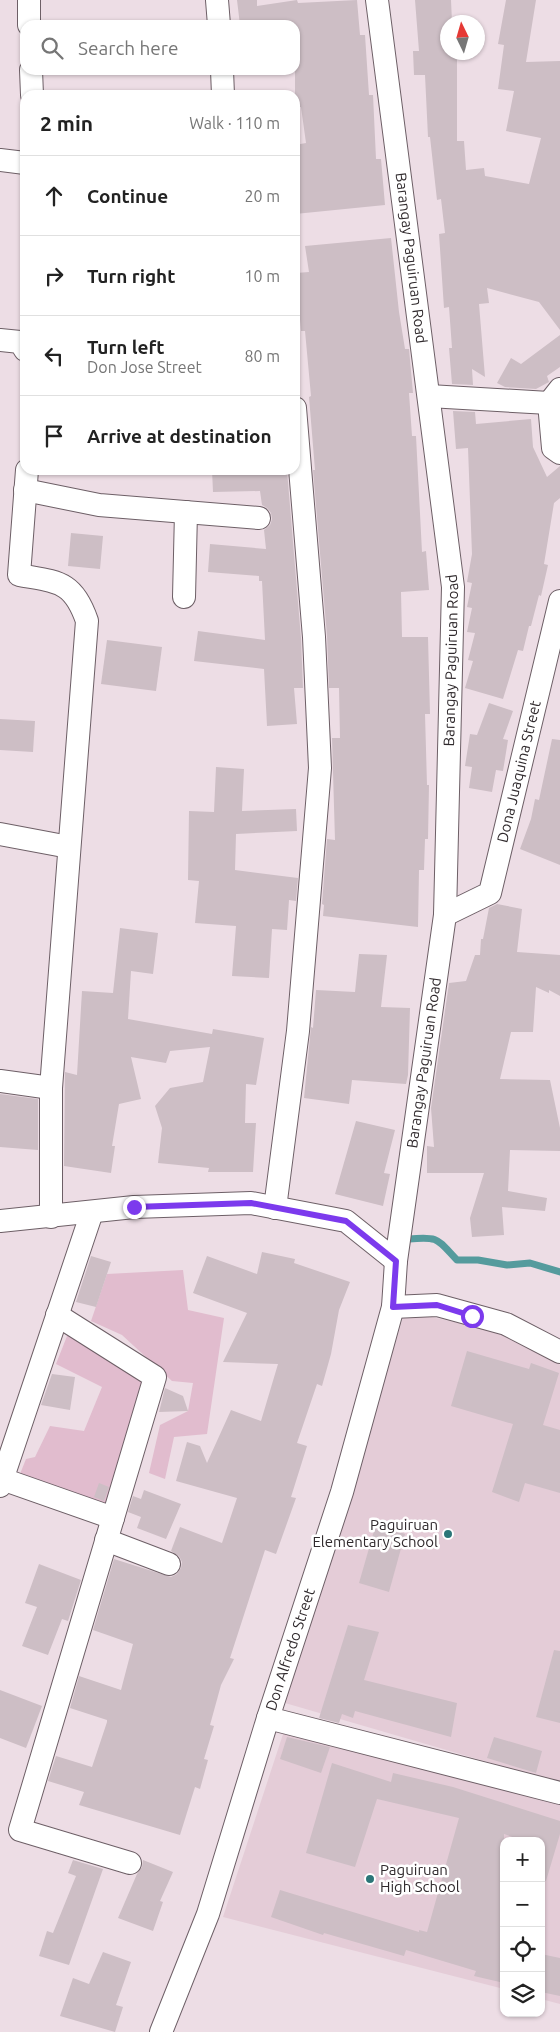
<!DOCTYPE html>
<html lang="en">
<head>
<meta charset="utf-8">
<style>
  :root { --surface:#fff; --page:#f6f6f6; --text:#222; --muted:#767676; --line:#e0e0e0 }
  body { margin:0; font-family:Ubuntu,sans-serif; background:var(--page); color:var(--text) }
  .controls { position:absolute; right:15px; bottom:15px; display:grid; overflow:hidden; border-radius:10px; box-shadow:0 1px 4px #0004 }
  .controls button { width:45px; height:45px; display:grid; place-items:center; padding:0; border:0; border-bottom:1px solid var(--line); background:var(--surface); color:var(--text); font:25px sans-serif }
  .compass { position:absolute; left:440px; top:15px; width:45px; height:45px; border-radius:50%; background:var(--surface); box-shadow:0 1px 4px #0004; rotate:355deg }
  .stop { position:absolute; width:15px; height:15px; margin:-11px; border:4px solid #7c3aed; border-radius:50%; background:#fff }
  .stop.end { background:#7c3aed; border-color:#fff; box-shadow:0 1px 5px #0008 }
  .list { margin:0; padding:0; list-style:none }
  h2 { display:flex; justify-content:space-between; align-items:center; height:65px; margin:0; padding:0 20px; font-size:21px }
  h2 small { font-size:16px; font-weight:400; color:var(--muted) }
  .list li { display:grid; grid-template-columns:32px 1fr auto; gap:15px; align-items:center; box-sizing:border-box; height:80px; padding:0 20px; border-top:1px solid var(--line) }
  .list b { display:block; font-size:19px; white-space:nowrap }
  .list p { margin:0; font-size:16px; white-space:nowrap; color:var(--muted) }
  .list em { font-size:16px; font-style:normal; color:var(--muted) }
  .icon { flex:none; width:28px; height:28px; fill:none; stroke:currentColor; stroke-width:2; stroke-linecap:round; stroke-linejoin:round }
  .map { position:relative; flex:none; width:560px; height:2032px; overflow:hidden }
  .search { position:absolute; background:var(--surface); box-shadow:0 1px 4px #0004; left:20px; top:20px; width:280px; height:55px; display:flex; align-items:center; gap:12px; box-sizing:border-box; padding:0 18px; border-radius:15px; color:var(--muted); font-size:19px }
  .panel { position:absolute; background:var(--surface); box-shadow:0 1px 4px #0004; left:20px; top:90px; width:280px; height:385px; border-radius:15px }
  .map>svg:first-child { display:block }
  .built { fill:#e4ccd7 }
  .green { fill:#e1bcce }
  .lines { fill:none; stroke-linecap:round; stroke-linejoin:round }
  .stream { stroke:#559b9d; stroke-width:7 }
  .building { fill:#cdbec5 }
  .minor-casing { stroke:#6d5f66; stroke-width:24 }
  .minor { stroke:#fff; stroke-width:22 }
  .route { stroke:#7c3aed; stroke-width:6 }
  .poi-dot { fill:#2b7678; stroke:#fff; stroke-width:2 }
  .labels { text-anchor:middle; stroke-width:5; stroke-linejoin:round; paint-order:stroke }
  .street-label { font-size:15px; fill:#302a2d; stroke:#fff }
  .poi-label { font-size:15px; fill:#302a2d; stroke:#fff; text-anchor:end }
</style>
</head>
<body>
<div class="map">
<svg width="560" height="2032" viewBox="0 0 560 2032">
  <rect width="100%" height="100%" fill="#eddde5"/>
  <!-- built -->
  <g class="built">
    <polygon points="405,1311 490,1330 547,1352 560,1365 560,1783 285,1703"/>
    <polygon points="287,1722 560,1800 560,2004 541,1999 541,1841 504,1841 504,1989 223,1917"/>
  </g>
  <!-- green -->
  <g class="green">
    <polygon points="183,1270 188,1310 224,1318 207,1434 174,1437 165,1479 149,1473 160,1425 188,1411 193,1383 172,1381 122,1335 91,1321 107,1274"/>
    <polygon points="69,1331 147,1383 105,1505 18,1479 26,1459 35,1457 50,1426 84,1431 102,1387 56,1364"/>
  </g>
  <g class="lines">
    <!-- stream -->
    <path class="stream" d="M 409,1239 C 439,1236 437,1239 457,1260 L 478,1260 L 507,1265 L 530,1263 L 560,1272"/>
  </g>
  <!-- building -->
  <g class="building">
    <polygon points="237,0 257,0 257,6 297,0 298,3 357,0 360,35 365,35 369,95 373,95 376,159 381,159 385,205 295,214 295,145 306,143 301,107 295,108 295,25 240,25"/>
    <polygon points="415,0 451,0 452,22 448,22 448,52 457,52 457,141 464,141 466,170 484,168 485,176 529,184 541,138 506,131 514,91 498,89 504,45 498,44 506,0 536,0 526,62 560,61 560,330 539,302 487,288 489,303 479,304 485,377 472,369 473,385 452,384 449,348 452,348 449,307 444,308 439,234 445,233 441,199 437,200 430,137 428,137 425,75 414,75 413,51 419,51"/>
    <polygon points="391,238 399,312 405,349 409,349 413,393 409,393 412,436 416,436 422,552 426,551 429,590 401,592 402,637 428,637 430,714 425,714 427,785 429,785 428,839 425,839 424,870 419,870 418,927 323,916 324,905 322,904 327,839 335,840 332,738 340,738 339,688 329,688 327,636 313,470 315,470 309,397 311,396 305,331 301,331 296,273 309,272 305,246"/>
    <polygon points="560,335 560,367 547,376 549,382 536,389 505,387 497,383 511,358 521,364"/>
    <polygon points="453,411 475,412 476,424 531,419 533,447 547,477 560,466 560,498 554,503 544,564 548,565 541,596 539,595 531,626 529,626 523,651 518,650 503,699 465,688 473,661 468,660 475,633 467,632 472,608 467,607 472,583 467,582 472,554 468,448 456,449"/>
    <polygon points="212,470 287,470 301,638 303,688 294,688 297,724 267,726 264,669 194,661 198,631 265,640 262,581 259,581 259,576 208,572 210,544 266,549 264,530 270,525 272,519 271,513 267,508 262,505 260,491 213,492"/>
    <polygon points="71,533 103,536 100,569 68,566"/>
    <polygon points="107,640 162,647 156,691 101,684"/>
    <polygon points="489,703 513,711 503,739 508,740 503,771 496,770 492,792 469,788 472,767 465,766 470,734 477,735"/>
    <polygon points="0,719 35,721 33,752 0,750"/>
    <polygon points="552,739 560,740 560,865 520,849 531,819 535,799 539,800"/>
    <polygon points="216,767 244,769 242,811 296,809 297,831 236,834 235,870 298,878 296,901 289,900 287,930 272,929 269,978 232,976 236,926 195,923 199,881 188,880 189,811 214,812"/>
    <polygon points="497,904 522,909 517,952 560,955 560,996 549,990 549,993 536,987 533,1032 511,1032 500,1079 550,1080 560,1128 560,1151 510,1150 508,1191 547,1198 545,1211 502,1207 504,1235 472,1237 470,1218 484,1173 427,1173 427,1146 434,1147 431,1108 449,983 466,981 475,955 480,955 481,939 483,939 489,908"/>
    <polygon points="120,928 158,933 153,974 131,971 128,1019 212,1034 213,1029 264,1038 256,1085 246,1084 245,1123 256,1123 253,1172 208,1172 209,1168 158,1163 162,1128 155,1106 170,1088 203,1082 210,1047 170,1051 166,1063 131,1057 141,1099 119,1104 112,1146 115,1146 111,1173 64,1166 65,1072 77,1075 82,991 113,993"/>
    <polygon points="359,954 387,955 381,1007 410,1008 408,1075 406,1084 352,1080 349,1104 304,1098 311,1027 313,1028 316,990 355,992"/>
    <polygon points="0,1094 38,1099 38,1150 0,1147"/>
    <polygon points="356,1121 395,1130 384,1173 390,1174 383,1206 335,1194"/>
    <polygon points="262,1252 295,1259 294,1263 350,1282 339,1310 331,1354 322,1386 317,1384 297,1443 307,1446 291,1497 296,1498 276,1554 265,1550 230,1658 234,1659 221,1685 210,1725 214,1726 204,1759 208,1760 200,1789 195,1787 180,1835 79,1805 84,1792 48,1781 56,1756 92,1767 107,1722 107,1720 70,1708 79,1676 121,1690 133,1644 93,1630 114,1559 171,1577 177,1574 181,1568 182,1562 179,1556 171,1551 180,1527 222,1543 237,1498 176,1481 187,1442 200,1446 207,1463 231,1410 261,1421 278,1364 223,1362 247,1313 193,1293 207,1256 257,1274"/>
    <polygon points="91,1256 111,1262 96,1307 76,1302"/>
    <polygon points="467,1351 529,1369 531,1363 559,1373 543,1425 560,1430 560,1493 525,1483 519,1502 492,1492 513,1424 451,1406"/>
    <polygon points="52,1374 75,1377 70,1410 41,1405"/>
    <polygon points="165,1388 183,1396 188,1411 159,1412"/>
    <polygon points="99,1483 109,1487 104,1501 94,1497"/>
    <polygon points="144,1490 181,1504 166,1539 137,1528 141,1517 128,1512 133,1496 141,1499"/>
    <polygon points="376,1524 405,1534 389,1592 359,1583"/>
    <polygon points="39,1564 81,1580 68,1621 62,1619 48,1655 22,1646 37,1607 25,1603"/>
    <polygon points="348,1625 379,1632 364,1680 457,1703 451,1737 355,1711 353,1718 342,1714 339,1723 319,1718"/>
    <polygon points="554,1650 560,1651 560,1723 536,1717"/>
    <polygon points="0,1690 42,1706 26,1748 0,1738"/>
    <polygon points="287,1737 330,1747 321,1773 280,1759"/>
    <polygon points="494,1737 542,1751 536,1773 487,1758"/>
    <polygon points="332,1763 391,1782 393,1773 453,1787 560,1821 560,1834 546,1881 541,1880 541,1841 524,1841 504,1834 504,1983 474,1976 476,1971 406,1950 404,1956 324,1933 323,1935 271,1917 280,1890 419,1932 419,1930 427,1932 459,1818 377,1799 355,1867 306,1853"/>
    <polygon points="73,1860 103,1869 69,1965 39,1956 47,1931 53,1933 76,1876 68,1873"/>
    <polygon points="143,1860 173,1872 160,1901 163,1902 153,1931 118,1918 137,1874 142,1867"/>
    <polygon points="103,1952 131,1962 116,2005 123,2007 115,2032 60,2016 73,1978 89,1984"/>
    <polygon points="541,1954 560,1958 560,1996 541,1992"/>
  </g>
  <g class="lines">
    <defs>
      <g id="minor">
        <polyline points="29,0 29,25"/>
        <polyline points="217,0 219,25"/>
        <polyline points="31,70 32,95"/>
        <polyline points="222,70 223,95"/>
        <polyline points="0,160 25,163"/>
        <polyline points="0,340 20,342 25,350"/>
        <polyline points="560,389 549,403 553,448 560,453"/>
        <polyline points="429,396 549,403"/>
        <path d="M 27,470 L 19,575 C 57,582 73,580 87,621 L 51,1088 L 51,1217"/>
        <polyline points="25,490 99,505 259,518"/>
        <polyline points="184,597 186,512"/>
        <polyline points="0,834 69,847"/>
        <path id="s1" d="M 445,915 L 490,893 L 560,601"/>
        <polyline points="0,1081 51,1088"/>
        <polyline points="275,1208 298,1031 320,768 314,637 295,408"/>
        <polyline points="0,1221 134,1207 251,1203 346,1221 396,1261"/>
        <polyline points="393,1307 437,1305 506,1324 560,1352"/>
        <polyline points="57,1315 155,1377 20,1830 130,1863"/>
        <polyline points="2,1479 113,1518"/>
        <polyline points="0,1486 92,1212"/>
        <polyline points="106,1540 169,1564"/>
        <polyline points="268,1718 560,1793"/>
        <path id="s2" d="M 161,2032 L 208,1914 L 268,1718 L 342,1492 L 393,1307 L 396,1261 L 445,915 L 453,587 L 377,0"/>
      </g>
    </defs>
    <!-- minor casing -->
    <use href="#minor" class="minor-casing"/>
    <!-- minor -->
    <use href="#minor" class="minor"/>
  </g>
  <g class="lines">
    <!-- route -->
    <polyline class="route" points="134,1207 251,1203 346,1221 396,1261 393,1307 437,1305 472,1316"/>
  </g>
  <!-- markers -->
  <g class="poi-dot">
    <circle cx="448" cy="1534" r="5"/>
    <circle cx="370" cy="1879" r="5"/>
  </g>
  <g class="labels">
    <!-- street labels -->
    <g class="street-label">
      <text transform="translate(411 258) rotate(83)" y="5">Barangay Paguiruan Road</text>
      <text dy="5" stroke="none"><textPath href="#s2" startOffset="1412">Barangay Paguiruan Road</textPath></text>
      <text dy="5" stroke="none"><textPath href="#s1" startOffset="175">Dona Juaquina Street</textPath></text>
      <text dy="5" stroke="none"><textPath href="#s2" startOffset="1008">Barangay Paguiruan Road</textPath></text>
      <text dy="5" stroke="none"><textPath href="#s2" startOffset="404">Don Alfredo Street</textPath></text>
    </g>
    <!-- poi labels -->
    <g class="poi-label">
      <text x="438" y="1530">Paguiruan<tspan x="438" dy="17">Elementary School</tspan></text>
      <text x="380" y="1875" text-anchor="start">Paguiruan<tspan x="380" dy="17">High School</tspan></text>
    </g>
  </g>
</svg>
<div class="controls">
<button>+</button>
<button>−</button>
<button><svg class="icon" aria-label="locate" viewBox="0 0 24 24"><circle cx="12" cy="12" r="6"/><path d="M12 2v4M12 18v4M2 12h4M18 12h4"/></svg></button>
<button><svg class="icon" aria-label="layers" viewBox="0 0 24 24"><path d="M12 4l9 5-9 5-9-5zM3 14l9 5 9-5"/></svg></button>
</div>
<svg class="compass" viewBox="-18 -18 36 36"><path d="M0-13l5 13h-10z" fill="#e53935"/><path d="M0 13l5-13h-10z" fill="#767676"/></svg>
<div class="stop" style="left:472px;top:1316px"></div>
<div class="stop end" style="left:134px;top:1207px"></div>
<div class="search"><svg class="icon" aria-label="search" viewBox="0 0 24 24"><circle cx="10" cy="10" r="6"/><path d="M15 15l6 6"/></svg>Search here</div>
<section class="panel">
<h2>2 min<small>Walk · 110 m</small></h2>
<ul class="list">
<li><svg class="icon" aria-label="ahead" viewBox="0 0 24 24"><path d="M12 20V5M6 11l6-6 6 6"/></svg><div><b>Continue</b></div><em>20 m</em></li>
<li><svg class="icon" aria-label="right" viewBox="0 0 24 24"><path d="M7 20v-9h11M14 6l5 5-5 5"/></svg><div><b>Turn right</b></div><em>10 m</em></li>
<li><svg class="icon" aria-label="left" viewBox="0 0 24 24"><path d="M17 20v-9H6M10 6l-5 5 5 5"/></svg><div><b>Turn left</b><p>Don Jose Street</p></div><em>80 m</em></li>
<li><svg class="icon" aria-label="arrive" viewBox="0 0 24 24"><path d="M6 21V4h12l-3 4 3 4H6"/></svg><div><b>Arrive at destination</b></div></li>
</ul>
</section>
</div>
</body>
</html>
